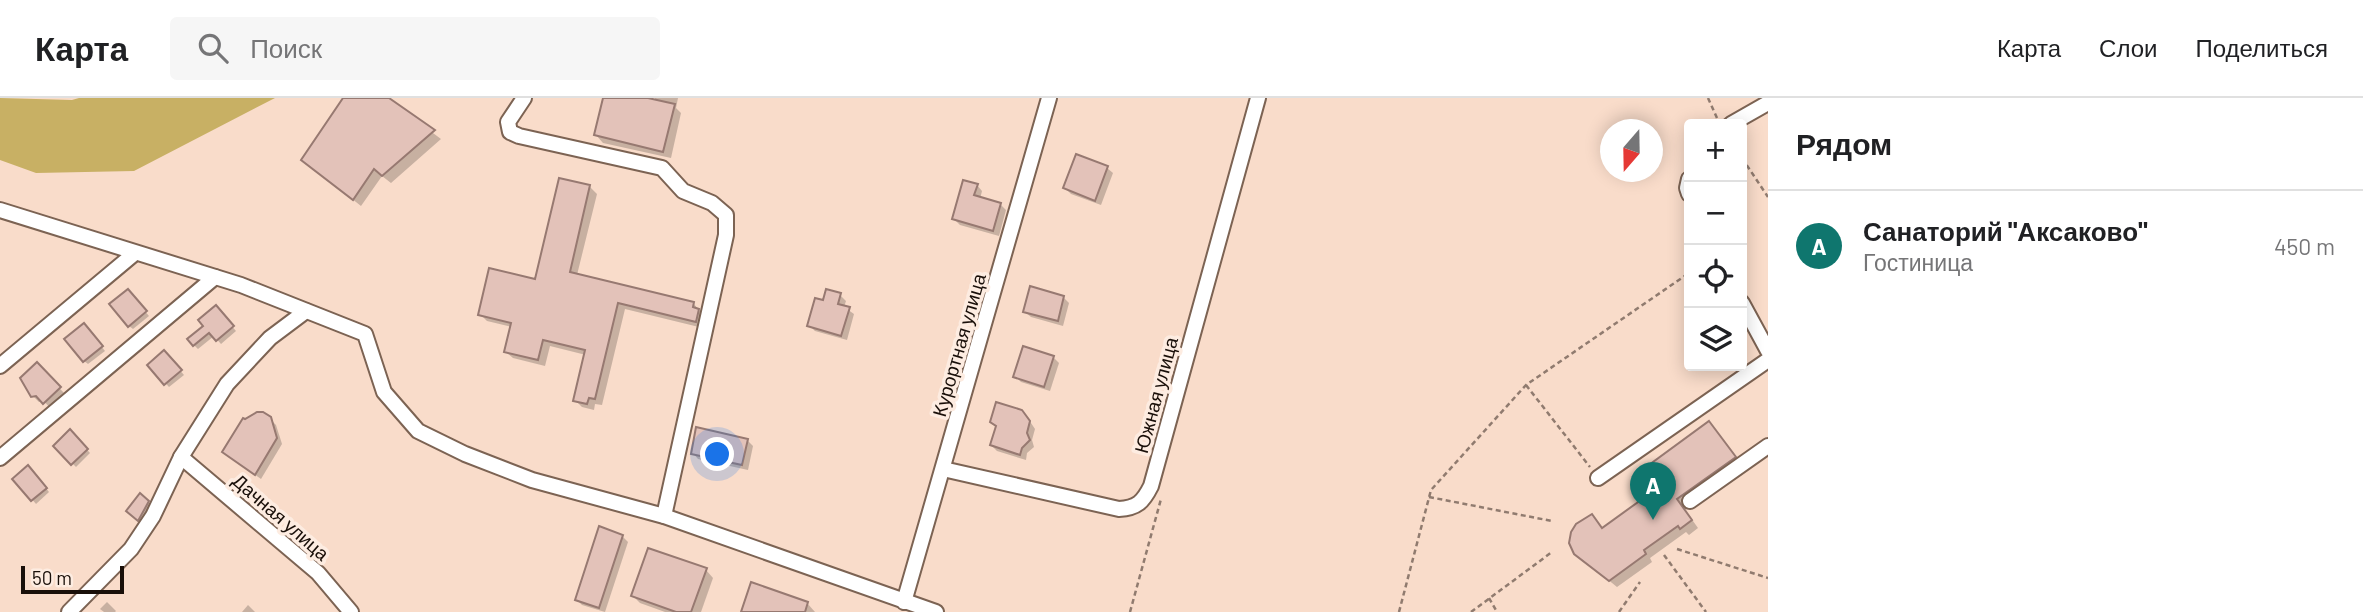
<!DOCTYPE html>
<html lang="ru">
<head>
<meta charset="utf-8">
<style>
  :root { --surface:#fff; --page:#f6f6f6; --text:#202124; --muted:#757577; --line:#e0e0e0; --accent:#0f766e }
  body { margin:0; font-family:Barlow,sans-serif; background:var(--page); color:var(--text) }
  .controls { position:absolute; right:21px; top:21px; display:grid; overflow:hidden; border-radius:7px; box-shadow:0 4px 18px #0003 }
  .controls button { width:63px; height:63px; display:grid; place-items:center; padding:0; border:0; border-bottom:2px solid var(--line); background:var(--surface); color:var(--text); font:35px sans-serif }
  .compass { position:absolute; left:1600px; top:21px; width:63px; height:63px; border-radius:50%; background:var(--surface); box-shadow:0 4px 18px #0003; rotate:200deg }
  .scale { position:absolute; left:21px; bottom:18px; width:103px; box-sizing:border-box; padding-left:7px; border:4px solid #190f09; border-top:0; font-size:19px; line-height:24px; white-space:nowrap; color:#190f09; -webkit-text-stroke:5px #fdece1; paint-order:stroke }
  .you { position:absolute; left:718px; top:357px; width:24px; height:24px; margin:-18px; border:5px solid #fff; border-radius:50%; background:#1a73e8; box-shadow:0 0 0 10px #1a73e833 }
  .badge { display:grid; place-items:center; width:46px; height:46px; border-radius:50%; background:var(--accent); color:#fff; font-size:23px; font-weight:700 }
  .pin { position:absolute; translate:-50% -58px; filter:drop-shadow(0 2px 4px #0008) }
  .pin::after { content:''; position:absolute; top:37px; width:24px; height:21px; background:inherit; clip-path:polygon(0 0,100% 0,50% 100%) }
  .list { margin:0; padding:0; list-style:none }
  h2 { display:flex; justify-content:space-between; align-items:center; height:91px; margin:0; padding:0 28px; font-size:30px }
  h2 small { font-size:23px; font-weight:400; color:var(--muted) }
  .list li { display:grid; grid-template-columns:46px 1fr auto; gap:21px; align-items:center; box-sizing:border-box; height:112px; padding:0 28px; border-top:2px solid var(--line) }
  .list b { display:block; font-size:26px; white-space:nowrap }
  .list p { margin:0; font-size:23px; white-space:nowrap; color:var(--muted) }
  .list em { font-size:23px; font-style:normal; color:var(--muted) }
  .icon { flex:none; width:38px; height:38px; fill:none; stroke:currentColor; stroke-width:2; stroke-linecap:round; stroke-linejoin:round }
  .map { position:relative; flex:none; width:1768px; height:514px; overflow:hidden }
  header { display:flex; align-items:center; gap:42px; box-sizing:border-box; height:98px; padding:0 35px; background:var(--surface); border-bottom:2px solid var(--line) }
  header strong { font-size:33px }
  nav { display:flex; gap:38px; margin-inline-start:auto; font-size:24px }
  .search { width:490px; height:63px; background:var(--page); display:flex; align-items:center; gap:18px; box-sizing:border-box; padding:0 24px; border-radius:7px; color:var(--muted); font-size:26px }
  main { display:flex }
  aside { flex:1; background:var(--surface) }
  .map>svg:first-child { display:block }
  .forest { fill:#c8b064 }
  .shadow { fill:#0003 }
  .building { fill:#e3c2b9; stroke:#977971; stroke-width:2 }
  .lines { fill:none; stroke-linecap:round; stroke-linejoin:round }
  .minor-casing { stroke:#7c6353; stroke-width:18 }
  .path { stroke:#907b6f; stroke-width:2.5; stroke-dasharray:5 3.5; stroke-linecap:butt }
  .minor { stroke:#fff; stroke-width:14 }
  .labels { text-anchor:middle; stroke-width:7; stroke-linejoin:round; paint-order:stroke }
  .street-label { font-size:19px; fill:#190f09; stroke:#fdece1 }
</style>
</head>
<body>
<header>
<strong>Карта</strong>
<div class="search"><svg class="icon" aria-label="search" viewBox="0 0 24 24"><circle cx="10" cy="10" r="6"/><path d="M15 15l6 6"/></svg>Поиск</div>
<nav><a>Карта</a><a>Слои</a><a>Поделиться</a></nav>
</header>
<main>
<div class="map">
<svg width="1768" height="514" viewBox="0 0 1768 514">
  <rect width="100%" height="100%" fill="#f9dcca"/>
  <!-- forest -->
  <polygon class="forest" points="0,0 72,2 79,0 275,0 134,73 36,75 0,62"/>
  <!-- shadow -->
  <g class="shadow">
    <polygon points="345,0 386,0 441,41 391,85 382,78 361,108 303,62"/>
    <polygon points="604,0 641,0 655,3 655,0 678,0 676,10 681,15 671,60 603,45 596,37"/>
    <polygon points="1077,58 1107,70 1113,75 1101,107 1071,96 1065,90"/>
    <polygon points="977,87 982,93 980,101 1000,106 1006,112 999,138 960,127 954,121"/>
    <polygon points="590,89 597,96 577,177 693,205 705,219 703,230 625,211 602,307 595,306 594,312 582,309 575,302 586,257 550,248 545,268 513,260 506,254 512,229 487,223 480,216 536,183"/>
    <polygon points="131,197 149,218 133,231 129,228"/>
    <polygon points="840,197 846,203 844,209 854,216 847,242 815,233 809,227 824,204"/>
    <polygon points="1063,199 1069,205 1063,228 1031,219 1025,214"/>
    <polygon points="216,210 236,233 221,246 214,238 198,251 189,242 206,228"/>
    <polygon points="87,231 105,253 88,266 84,263"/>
    <polygon points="164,254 184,277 169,289 149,267"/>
    <polygon points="1053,259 1059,265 1050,293 1021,284 1015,278"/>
    <polygon points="37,267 65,296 50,310 43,302 39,304 33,298"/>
    <polygon points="1027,319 1035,331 1032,342 1034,349 1027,355 1026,362 997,353 991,347 997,329 992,324"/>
    <polygon points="270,321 276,327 282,346 261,381 230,359"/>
    <polygon points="1709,325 1741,366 1683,409 1698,430 1689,437 1686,434 1650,460 1652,464 1617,489 1575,455 1603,431 1654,394"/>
    <polygon points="70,334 90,355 76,369 55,348"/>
    <polygon points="747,342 753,348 748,372 698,361 693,355"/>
    <polygon points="32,373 49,394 36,406 15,381"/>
    <polygon points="140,398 152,408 142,425 132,416"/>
    <polygon points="622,438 628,444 605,514 582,507 577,502"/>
    <polygon points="706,472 713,480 701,514 665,514 640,505 633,498"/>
    <polygon points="107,504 116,513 115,514 104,514 100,511"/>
    <polygon points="807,505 815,514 742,514"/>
    <polygon points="248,507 255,514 242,514"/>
  </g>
  <!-- building -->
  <g class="building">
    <polygon points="343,0 389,0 435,32 382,78 374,71 353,102 301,62"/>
    <polygon points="603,0 648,0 675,6 663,54 594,37"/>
    <polygon points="1076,56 1108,68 1095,103 1063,90"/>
    <polygon points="559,80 590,87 570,174 694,204 693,209 699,211 696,224 618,205 595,301 589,300 587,306 573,303 585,252 543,242 538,262 504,254 511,225 478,217 489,170 535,181"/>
    <polygon points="963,82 978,86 974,97 1001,105 993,133 952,121"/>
    <polygon points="1030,188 1064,198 1058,223 1023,214"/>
    <polygon points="128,191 147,213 128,229 109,206"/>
    <polygon points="826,191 841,195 838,206 850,209 841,238 807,228 815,200 823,202"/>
    <polygon points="216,207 234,228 216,243 209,235 193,248 187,241 203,228 198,222"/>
    <polygon points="84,225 103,248 83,264 64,241"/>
    <polygon points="1023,248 1054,258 1044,289 1013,279"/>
    <polygon points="164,252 182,272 164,287 147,267"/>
    <polygon points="37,264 61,289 43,306 36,298 31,299 20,280"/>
    <polygon points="996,304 1022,312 1030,323 1027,335 1030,342 1022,350 1020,357 990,347 996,328 990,324"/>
    <polygon points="257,314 263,314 271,319 277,340 255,377 222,354 243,320 245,321"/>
    <polygon points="1709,323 1736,359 1677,401 1692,422 1680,431 1678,428 1644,452 1646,456 1609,483 1574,456 1569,445 1571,434 1576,426 1592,416 1602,430 1652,394 1638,375"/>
    <polygon points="696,329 748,341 742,367 691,356"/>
    <polygon points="70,331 88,351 71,367 53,348"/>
    <polygon points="28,367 47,390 31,403 12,381"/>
    <polygon points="140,395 149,403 138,423 126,413"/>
    <polygon points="599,428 623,437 599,510 575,502"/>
    <polygon points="648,450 707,470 691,514 676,514 631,498"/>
    <polygon points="751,484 808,504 805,514 741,514"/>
  </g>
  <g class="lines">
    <defs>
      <g id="minor">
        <polyline points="524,0 508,24 510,34 519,38 662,70 683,93 712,105 726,117 726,137 664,418"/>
        <polyline points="1731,26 1768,5"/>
        <polyline points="1689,81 1687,90 1689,96"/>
        <polyline points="0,112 241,187 365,236 384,294 418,333 465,356 532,382 664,418 936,514"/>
        <polyline points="1742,205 1768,253"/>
        <polyline points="0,268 135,155"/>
        <polyline points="181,359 318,475 351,514"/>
        <polyline points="0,360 215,179"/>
        <path d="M 943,371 L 1119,411 C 1137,410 1143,404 1151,388 L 1258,0"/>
        <polyline points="1598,380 1768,262"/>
        <polyline points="1690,403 1768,348"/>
        <polyline points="904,504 1049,0"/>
        <polyline points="69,514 131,451 153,418 181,359 227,286 270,240 306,213"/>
      </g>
    </defs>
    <!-- minor casing -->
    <use href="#minor" class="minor-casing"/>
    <!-- path -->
    <g class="path">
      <polyline points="1708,0 1717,20"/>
      <polyline points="1742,60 1768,99"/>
      <polyline points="1526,287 1590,369"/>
      <polyline points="1429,399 1552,423"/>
      <polyline points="1677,451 1768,480"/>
      <polyline points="1664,457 1706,514"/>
      <polyline points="1489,500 1497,514"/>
      <polyline points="1130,514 1161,401"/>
      <polyline points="1399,514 1431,392 1526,287 1689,175"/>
      <polyline points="1471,514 1552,454"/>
      <polyline points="1619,514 1640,484"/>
    </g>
    <!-- minor -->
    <use href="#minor" class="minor"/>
  </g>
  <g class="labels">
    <!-- street labels -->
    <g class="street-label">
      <text transform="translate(959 247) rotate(-74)" y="7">Курортная улица</text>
      <text transform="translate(1156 297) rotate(-75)" y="7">Южная улица</text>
      <text transform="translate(281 419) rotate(41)" y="7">Дачная улица</text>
    </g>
  </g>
</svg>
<div class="controls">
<button>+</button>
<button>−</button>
<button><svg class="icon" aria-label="locate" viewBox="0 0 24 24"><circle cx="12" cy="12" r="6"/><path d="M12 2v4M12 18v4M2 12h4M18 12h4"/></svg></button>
<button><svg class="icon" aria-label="layers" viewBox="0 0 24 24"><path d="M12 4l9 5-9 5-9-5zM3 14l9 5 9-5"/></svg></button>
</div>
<svg class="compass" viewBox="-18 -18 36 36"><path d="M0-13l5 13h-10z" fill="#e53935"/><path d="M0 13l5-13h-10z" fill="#757577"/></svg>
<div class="scale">50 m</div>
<div class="you"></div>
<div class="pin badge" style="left:1653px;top:422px">A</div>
</div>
<aside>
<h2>Рядом<small></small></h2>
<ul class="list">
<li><span class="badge">A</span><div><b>Санаторий &quot;Аксаково&quot;</b><p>Гостиница</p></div><em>450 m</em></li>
</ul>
</aside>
</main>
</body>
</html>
